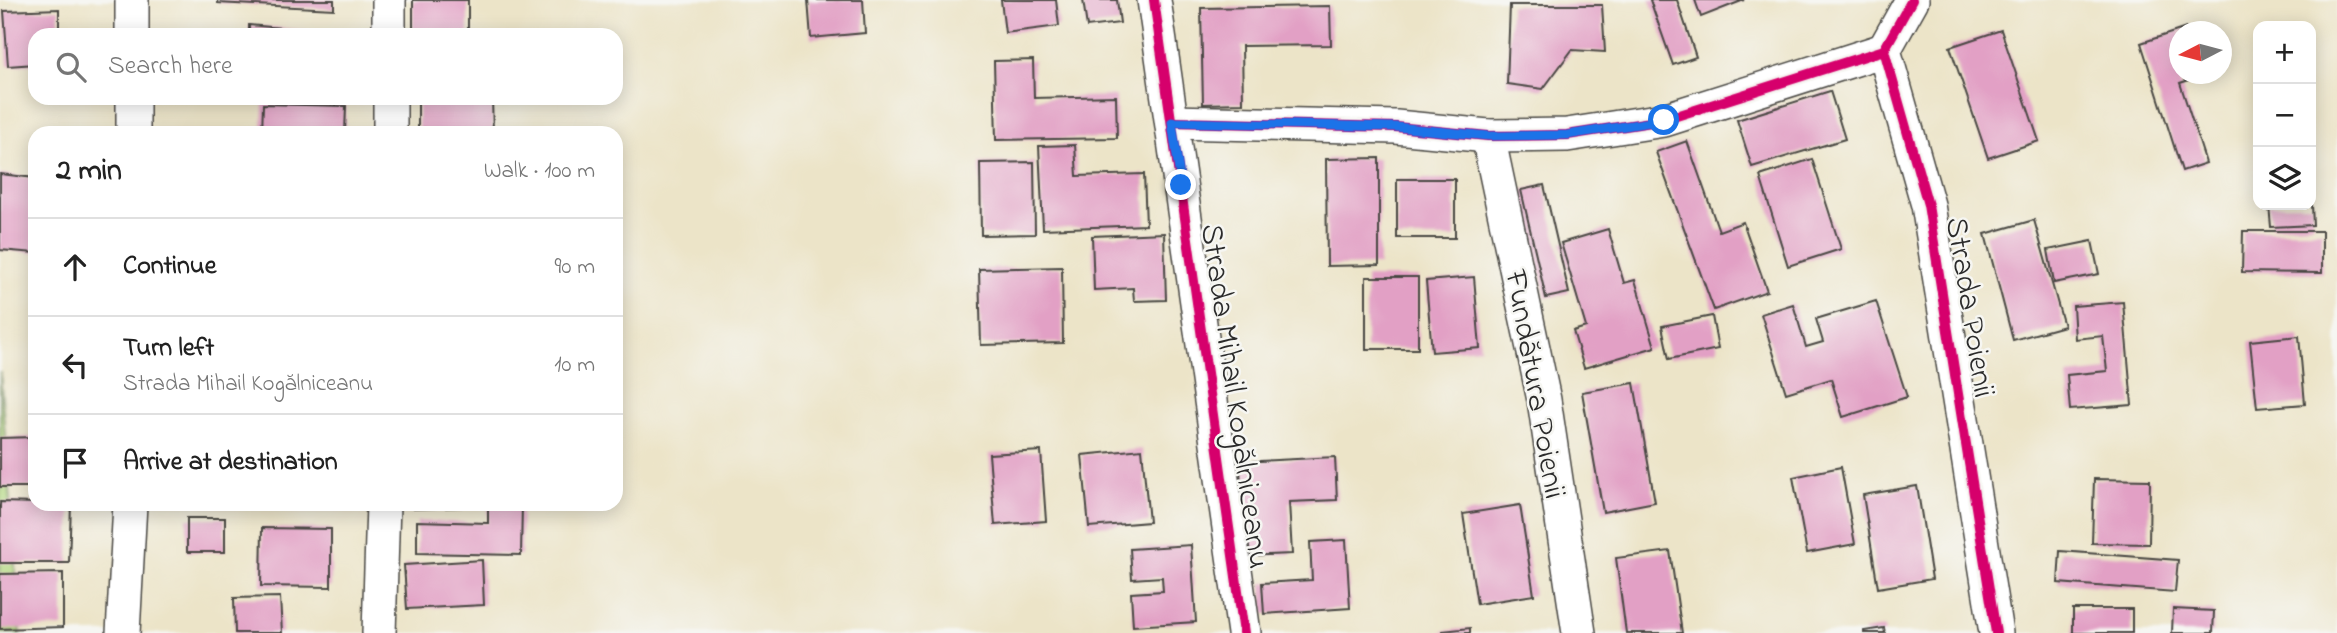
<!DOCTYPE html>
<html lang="en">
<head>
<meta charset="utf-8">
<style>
  :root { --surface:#fff; --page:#f2f2f2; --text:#222; --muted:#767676; --line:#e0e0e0 }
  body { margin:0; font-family:"Indie Flower",sans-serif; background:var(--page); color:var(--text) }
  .controls { position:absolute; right:21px; top:21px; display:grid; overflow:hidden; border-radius:14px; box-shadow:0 4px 18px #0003 }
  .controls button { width:63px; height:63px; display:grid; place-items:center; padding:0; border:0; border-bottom:2px solid var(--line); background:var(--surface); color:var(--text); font:35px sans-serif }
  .compass { position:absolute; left:2169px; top:21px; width:63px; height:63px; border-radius:50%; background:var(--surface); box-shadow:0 4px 18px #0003; rotate:264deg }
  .stop { position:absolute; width:21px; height:21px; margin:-16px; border:5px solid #1a73e8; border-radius:50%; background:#fff }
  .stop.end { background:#1a73e8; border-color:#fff; box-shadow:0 2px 7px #0008 }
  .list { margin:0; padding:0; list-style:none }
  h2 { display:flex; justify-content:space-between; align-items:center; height:91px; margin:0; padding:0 28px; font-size:30px }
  h2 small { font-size:23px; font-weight:400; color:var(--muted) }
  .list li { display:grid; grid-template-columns:46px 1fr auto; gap:21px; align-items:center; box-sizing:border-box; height:98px; padding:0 28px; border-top:2px solid var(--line) }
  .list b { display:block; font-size:26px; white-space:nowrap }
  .list p { margin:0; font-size:23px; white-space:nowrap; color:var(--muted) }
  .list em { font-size:23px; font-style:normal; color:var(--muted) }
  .icon { flex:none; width:38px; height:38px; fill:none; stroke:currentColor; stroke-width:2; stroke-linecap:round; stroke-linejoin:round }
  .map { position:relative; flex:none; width:2337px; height:633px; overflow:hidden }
  .search { position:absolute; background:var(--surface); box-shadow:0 4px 18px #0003; left:28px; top:28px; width:595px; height:77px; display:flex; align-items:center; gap:18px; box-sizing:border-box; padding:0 24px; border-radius:21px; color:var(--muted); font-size:26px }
  .panel { position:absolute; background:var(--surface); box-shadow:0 4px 18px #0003; left:28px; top:126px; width:595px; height:385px; border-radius:21px }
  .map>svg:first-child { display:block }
  .grass { fill:#b3d882; stroke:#6f8256; stroke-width:2 }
  .building { fill:#e2a0c5 }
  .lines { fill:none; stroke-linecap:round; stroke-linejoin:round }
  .minor-casing { stroke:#484743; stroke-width:36 }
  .minor { stroke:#fff; stroke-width:33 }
  .cycleway-casing { stroke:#f6f6f2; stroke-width:15 }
  .cycleway { stroke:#d6006c; stroke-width:10 }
  .route { stroke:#1a73e8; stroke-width:9 }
  .labels { text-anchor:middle; stroke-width:5; stroke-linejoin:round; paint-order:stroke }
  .street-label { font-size:32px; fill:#2b2b2b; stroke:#f6f6f2 }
</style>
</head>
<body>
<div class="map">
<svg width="2337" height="633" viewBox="0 0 2337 633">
  <rect width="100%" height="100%" fill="#f6f6f2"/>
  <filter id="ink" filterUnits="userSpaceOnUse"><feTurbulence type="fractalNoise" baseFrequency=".0143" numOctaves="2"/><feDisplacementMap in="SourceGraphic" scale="14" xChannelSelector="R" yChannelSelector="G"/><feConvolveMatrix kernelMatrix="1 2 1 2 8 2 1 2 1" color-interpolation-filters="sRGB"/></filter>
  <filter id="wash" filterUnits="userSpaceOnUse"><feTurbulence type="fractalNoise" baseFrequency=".00686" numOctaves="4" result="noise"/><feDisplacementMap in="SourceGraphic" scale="28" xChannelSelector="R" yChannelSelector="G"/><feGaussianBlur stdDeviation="1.57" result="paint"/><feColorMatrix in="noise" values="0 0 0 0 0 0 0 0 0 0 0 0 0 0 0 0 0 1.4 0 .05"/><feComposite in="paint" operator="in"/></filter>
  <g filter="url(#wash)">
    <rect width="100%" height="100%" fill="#ece4c8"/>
    <!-- grass -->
    <polygon class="grass" points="0,371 20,633 0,633"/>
    <g id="blocks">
      <!-- building -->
      <g class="building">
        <polygon points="218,0 334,0 334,9 218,3"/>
        <rect x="413" y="0" width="55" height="35"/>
        <polygon points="808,0 863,0 865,33 811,38"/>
        <polygon points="1001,0 1056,0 1059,26 1005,33"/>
        <polygon points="1083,0 1117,0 1120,23 1087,27"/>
        <polygon points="1650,0 1677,0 1696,57 1673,65"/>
        <polygon points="1695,0 1744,0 1701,17"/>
        <polygon points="1510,5 1602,5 1605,52 1572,50 1543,89 1507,84"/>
        <polygon points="1330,6 1331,45 1242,46 1243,103 1203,104 1201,8"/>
        <polygon points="59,9 59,35 35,35 35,64 8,66 4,11"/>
        <polygon points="249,25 335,33 335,35 249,35"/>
        <polygon points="2186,28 2187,32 2180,32 2180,74 2202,76 2180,83 2206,163 2182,171 2141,43"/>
        <polygon points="2001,30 2039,141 1988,158 1950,47"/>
        <polygon points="1033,60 1034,98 1116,96 1117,138 996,140 994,61"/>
        <polygon points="1830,91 1845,139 1752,167 1737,120"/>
        <polygon points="418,98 492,98 493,133 418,133"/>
        <polygon points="263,104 346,106 345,133 262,133"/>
        <polygon points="1687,141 1719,231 1743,222 1767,291 1714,310 1656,152"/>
        <polygon points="1075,145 1077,176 1144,174 1146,225 1043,229 1039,146"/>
        <polygon points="1379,158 1379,265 1327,266 1326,159"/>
        <polygon points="1812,159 1841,249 1788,266 1760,176"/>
        <polygon points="1034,162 1035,234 981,235 980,163"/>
        <polygon points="0,174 35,178 35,253 0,250"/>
        <rect x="1397" y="179" width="58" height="59"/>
        <polygon points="1544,185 1569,293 1546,298 1521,190"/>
        <polygon points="2269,205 2312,205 2313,225 2271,227"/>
        <polygon points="2034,220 2064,326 2013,340 1985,234"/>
        <polygon points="1608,229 1624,283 1635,280 1655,347 1584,368 1573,331 1586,327 1561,243"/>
        <polygon points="2243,231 2322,231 2322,273 2242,272"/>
        <polygon points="1164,233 1166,300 1134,301 1133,288 1094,290 1092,236"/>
        <polygon points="2092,241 2099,274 2054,283 2048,250"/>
        <polygon points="1062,267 1063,343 981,345 979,269"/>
        <rect x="1366" y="277" width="52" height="72"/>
        <polygon points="1474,277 1480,348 1432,352 1426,281"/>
        <polygon points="1876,301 1907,397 1843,417 1831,379 1786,393 1761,314 1793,304 1806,347 1823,342 1816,319"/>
        <polygon points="2123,302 2132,405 2070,410 2067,375 2107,371 2103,336 2075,339 2073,306"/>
        <polygon points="1712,316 1718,349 1669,359 1662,326"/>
        <polygon points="2299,336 2305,404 2257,408 2250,341"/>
        <polygon points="1634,383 1655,502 1603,512 1582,392"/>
        <polygon points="35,437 35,487 0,487 0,438"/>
        <polygon points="1142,449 1149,522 1089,527 1082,455"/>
        <polygon points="1041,451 1046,521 995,525 989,454"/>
        <polygon points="1335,457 1337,500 1289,502 1292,554 1243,556 1240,462"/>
        <polygon points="1841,467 1855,544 1807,553 1793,477"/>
        <polygon points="2094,479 2150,480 2149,544 2092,543"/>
        <polygon points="1917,486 1932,579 1878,588 1863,495"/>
        <polygon points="0,502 71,504 69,563 0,563"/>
        <polygon points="414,504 463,504 463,507 414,509"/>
        <polygon points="488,504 522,504 521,555 417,553 417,521 488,523"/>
        <polygon points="1520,505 1534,595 1477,604 1463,514"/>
        <rect x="187" y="518" width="38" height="34"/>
        <polygon points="262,528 331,529 331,587 261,586"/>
        <polygon points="1346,540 1350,608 1264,614 1262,583 1312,580 1310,542"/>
        <polygon points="1191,545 1196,622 1133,626 1131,593 1163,591 1162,577 1132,579 1130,549"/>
        <polygon points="1670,551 1682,633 1626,633 1616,558"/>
        <polygon points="2060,551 2178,560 2175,592 2058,583"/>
        <polygon points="482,560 484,605 407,609 404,565"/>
        <polygon points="63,573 63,627 0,629 0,574"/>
        <polygon points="280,597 282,633 235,633 234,598"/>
        <rect x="2073" y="609" width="59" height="24"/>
        <polygon points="2173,609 2214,611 2213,633 2172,633"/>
        <polygon points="1470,628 1470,633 1443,633 1443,631"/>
        <polygon points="1884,628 1885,633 1864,633 1864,631"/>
      </g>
    </g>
  </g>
  <g filter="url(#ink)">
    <use href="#blocks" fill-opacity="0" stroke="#484743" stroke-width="2"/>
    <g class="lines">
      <defs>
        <g id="minor">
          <polyline points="132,0 132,35"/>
          <polyline points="389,0 389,35"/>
          <polyline points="1154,0 1244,633"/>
          <polyline points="1912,0 1884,50 1928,205 1996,633"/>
          <polyline points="133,98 133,133"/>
          <polyline points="390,98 390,133"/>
          <polyline points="1172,122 1396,127 1488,136 1567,135 1664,120 1884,50"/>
          <polyline points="1488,136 1544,400 1579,633"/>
          <polyline points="123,633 130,504"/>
          <polyline points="379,633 383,504"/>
        </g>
      </defs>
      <!-- minor casing -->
      <use href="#minor" class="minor-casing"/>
      <!-- minor -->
      <use href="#minor" class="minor"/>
      <defs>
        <g id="cycleway">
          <polyline points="1154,0 1244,633"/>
          <polyline points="1912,0 1884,50 1928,205 1996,633"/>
          <polyline points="1172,122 1396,127 1488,136 1567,135 1664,120 1884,50"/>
        </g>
      </defs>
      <!-- cycleway casing -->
      <use href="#cycleway" class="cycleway-casing"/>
      <!-- cycleway -->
      <use href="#cycleway" class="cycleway"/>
    </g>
  </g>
  <g class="lines" filter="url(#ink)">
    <!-- route -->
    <polyline class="route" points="1181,185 1172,122 1396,127 1488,136 1567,135 1664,120"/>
  </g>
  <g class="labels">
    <!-- street labels -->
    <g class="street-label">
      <text transform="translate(1972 307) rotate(81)" y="11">Strada Poienii</text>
      <text transform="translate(1537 384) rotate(80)" y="11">Fundătura Poienii</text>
      <text transform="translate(1237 396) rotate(82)" y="11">Strada Mihail Kogălniceanu</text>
    </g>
  </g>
</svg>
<div class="controls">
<button>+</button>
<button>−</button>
<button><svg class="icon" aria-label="layers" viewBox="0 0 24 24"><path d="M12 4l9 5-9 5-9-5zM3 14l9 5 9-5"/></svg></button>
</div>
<svg class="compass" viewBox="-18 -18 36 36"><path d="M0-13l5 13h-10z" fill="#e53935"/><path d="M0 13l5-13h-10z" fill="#767676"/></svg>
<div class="stop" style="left:1664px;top:120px"></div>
<div class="stop end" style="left:1181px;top:185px"></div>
<div class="search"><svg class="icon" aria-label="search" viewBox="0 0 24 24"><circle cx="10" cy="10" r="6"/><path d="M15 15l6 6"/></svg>Search here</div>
<section class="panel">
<h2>2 min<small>Walk · 100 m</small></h2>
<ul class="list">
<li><svg class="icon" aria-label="ahead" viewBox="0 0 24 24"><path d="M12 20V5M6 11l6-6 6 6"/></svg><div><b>Continue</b></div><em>90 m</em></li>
<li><svg class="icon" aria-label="left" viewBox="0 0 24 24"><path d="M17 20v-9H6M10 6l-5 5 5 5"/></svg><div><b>Turn left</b><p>Strada Mihail Kogălniceanu</p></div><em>10 m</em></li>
<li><svg class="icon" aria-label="arrive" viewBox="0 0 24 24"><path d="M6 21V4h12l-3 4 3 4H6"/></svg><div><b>Arrive at destination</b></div></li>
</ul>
</section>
</div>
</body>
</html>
